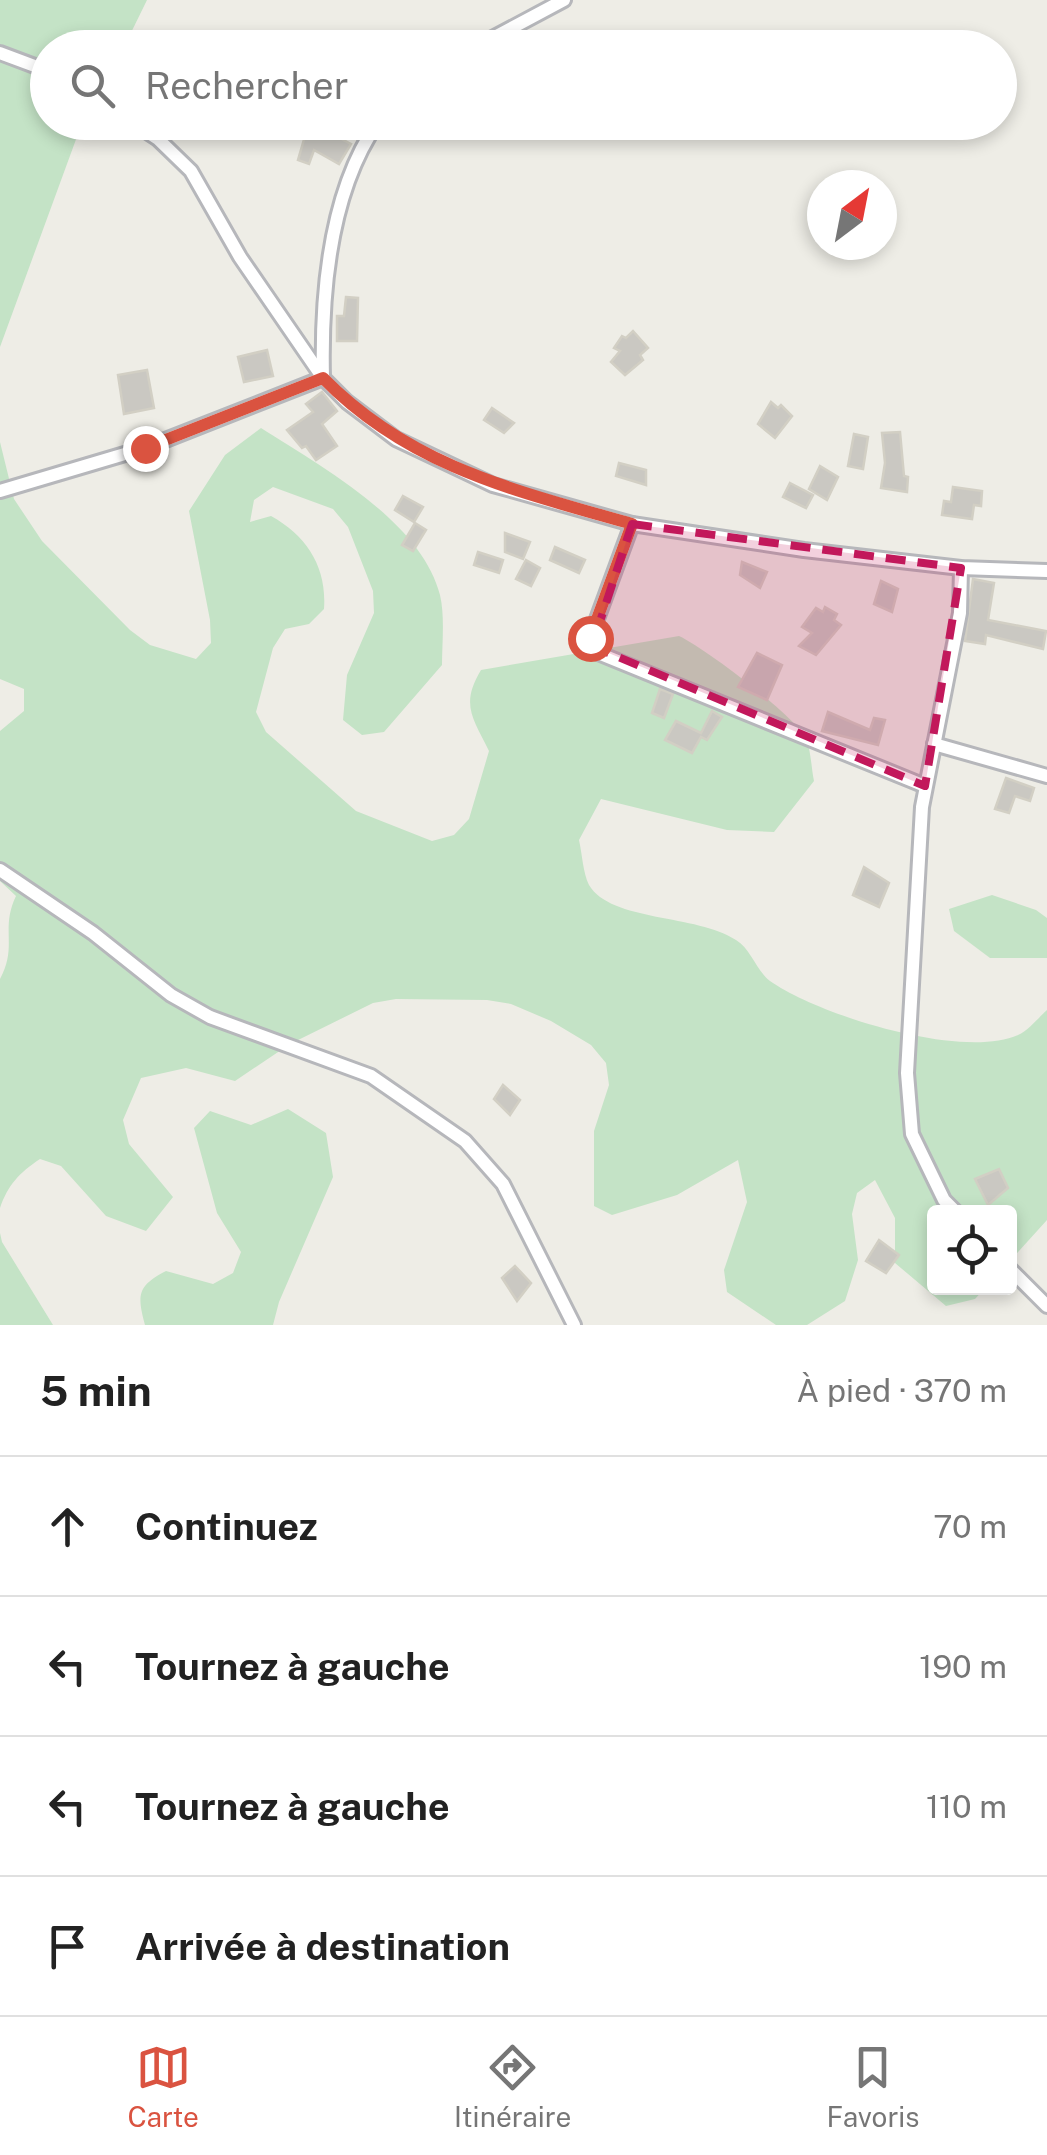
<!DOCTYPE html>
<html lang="fr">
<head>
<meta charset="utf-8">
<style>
  :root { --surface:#fff; --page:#f2f2f2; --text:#222; --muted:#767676; --line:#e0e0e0; --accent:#da5340 }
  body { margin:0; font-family:"Public Sans",sans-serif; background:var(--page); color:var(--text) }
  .controls { position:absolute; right:30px; bottom:30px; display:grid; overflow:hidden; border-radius:10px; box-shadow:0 5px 15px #0003 }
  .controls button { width:90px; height:90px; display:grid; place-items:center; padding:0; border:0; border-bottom:2px solid var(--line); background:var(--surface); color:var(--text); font:50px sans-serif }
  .compass { position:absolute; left:807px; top:170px; width:90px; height:90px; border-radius:50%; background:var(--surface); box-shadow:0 5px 15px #0003; rotate:32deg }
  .stop { position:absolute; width:30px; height:30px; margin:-22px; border:8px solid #da5340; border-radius:50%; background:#fff }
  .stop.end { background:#da5340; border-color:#fff; box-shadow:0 2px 10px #0008 }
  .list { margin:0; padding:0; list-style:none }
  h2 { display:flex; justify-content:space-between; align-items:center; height:130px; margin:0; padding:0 40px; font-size:42px }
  h2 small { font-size:32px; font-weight:400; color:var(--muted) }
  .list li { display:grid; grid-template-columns:65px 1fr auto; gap:30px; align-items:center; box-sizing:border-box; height:140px; padding:0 40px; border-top:2px solid var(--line) }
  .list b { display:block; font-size:38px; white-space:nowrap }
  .list em { font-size:32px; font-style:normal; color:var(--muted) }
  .icon { flex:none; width:55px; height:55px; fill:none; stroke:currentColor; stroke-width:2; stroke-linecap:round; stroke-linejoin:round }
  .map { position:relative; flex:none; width:1047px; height:1325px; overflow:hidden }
  .search { position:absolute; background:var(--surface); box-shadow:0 5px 15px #0003; left:30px; right:30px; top:30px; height:110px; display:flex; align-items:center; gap:25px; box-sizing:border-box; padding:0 35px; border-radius:55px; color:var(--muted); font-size:38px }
  .sheet { height:690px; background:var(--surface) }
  nav { display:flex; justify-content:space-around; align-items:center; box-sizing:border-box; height:140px; border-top:2px solid var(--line); background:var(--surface); font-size:28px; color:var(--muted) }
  nav a { display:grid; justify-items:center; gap:5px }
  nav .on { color:var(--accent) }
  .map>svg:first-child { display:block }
  .green { fill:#c4e3c6 }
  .building { fill:#cac8c2; stroke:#d2cfc4; stroke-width:2.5 }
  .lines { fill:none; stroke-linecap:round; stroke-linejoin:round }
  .street-casing { stroke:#b6b7bb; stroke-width:18 }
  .street { stroke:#fff; stroke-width:12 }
  .route { stroke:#da5340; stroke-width:12 }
  .marked { fill:#c2185b; fill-opacity:0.2; stroke:#c2185b; stroke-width:8; stroke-dasharray:20 12; stroke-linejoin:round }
</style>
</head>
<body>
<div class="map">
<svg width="1047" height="1325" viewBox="0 0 1047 1325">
  <rect width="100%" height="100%" fill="#eeede6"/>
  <!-- green -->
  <g class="green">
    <polygon points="0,0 147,0 124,47 48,48 48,122 82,123 0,347"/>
    <path d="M 261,428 C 322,467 421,521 440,595 C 445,616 442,644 442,665 L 384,732 L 362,735 L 343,720 L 347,675 L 374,613 L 373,591 L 348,527 L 333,509 L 273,487 L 254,500 L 250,522 L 271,516 C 307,536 327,567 324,609 L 309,624 L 285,629 L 273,648 L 256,712 L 266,732 L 356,811 L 432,841 L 454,835 L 469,819 L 489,751 C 473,718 460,705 481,670 L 679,636 C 705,648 789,712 804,735 C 811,746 811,767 814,781 L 774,832 L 727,830 L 601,799 L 579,840 C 582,853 583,873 589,885 C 611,922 697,914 736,940 C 751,949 756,970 770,981 C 818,1015 962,1060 1018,1035 C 1029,1030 1039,1017 1047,1010 L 1047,1220 L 1010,1261 L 1010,1212 L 934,1212 L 934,1288 L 985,1288 L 975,1299 L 946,1306 L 895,1263 L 895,1218 L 875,1180 L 857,1193 L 852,1214 L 858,1260 L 845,1301 L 807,1325 L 776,1325 L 727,1292 L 724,1270 L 747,1202 L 738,1160 L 677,1195 L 612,1215 L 594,1206 L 594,1131 L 609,1085 L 606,1063 L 591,1045 L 551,1021 L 511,1004 L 487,1000 L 396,999 L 373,1003 L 290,1044 L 235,1081 L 186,1068 L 141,1078 L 123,1120 L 129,1144 L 173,1197 L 146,1231 L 106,1216 L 61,1166 L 40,1159 C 19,1173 8,1185 0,1208 L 0,979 C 18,946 0,929 16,896 L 0,881 L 0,731 L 24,711 L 24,689 L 0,679 L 0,442 L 14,499 L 42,541 L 130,630 L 150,645 L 196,659 L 211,643 L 210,620 L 189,511 L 225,455 Z"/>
    <polygon points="992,895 1036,910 1047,918 1047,958 990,958 954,931 949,909"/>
    <path d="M 288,1109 L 326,1133 L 333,1177 L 279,1302 L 273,1325 L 145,1325 C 137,1295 137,1286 166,1271 L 213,1284 L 233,1273 L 241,1252 L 217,1213 L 194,1128 L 210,1111 L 251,1125 Z"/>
    <polygon points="0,1233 2,1242 53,1325 0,1325"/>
  </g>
  <!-- building -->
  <g class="building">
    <polygon points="311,131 327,137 330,133 351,144 339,164 314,150 309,164 298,160 305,136 309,137"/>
    <polygon points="346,297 358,298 357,341 337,341 337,316 344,316"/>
    <polygon points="633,331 648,348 640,355 643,360 625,375 611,362 620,351 614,348 622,336 626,338"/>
    <polygon points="267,350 273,376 244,382 238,357"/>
    <polygon points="147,370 154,408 124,414 118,375"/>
    <polygon points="322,392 337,411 322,424 337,446 316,460 306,446 302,448 287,430 313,412 306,404"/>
    <polygon points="771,402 778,408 781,405 792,416 775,438 758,424"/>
    <polygon points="492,408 514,423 504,433 484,420"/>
    <polygon points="900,432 904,476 908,477 907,492 881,488 885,463 882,433"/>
    <polygon points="854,434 868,437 863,469 848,466"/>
    <polygon points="619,463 646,470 646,485 616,476"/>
    <polygon points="820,466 838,477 827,500 809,489"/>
    <polygon points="790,483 813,495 806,508 783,497"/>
    <polygon points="953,487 982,491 981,506 974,505 972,519 942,515 944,501 951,502"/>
    <polygon points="403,496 423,507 414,522 395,510"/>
    <polygon points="415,523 426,530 413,551 402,545"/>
    <polygon points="505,533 530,542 523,559 505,552"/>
    <polygon points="555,547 585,560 579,573 550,560"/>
    <polygon points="478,552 503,560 499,573 474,565"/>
    <polygon points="526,560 540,568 531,586 516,579"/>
    <polygon points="742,562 767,572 760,588 740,575"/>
    <polygon points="973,579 994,583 988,620 1046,631 1043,649 986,635 985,644 965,641"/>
    <polygon points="881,581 898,589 892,612 874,604"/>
    <polygon points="825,607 837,614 834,620 841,625 816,655 799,646 812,633 802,627 816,608 823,612"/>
    <polygon points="757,653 782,665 767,700 738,687"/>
    <polygon points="660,689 673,694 664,718 652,713"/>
    <polygon points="712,711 722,717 707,740 701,737 692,753 665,740 676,721 701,733"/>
    <polygon points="828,712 870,730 874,718 885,720 878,745 822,731"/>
    <polygon points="1006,778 1034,788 1030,801 1015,796 1009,813 995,809"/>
    <polygon points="864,867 889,883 879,907 853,895"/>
    <polygon points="503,1085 520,1100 510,1115 494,1099"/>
    <polygon points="999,1169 1008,1188 988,1205 975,1179"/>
    <polygon points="879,1240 899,1255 886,1273 866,1261"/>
    <polygon points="515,1266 531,1283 517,1301 502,1278"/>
  </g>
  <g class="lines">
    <defs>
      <g id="street">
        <polyline points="474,48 564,0"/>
        <polyline points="0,53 48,71"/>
        <polyline points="132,122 158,139 191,171 240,257 323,378 347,402 396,439 493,485 632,524 804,550 961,568 1047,571"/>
        <path d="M 0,491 L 145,448 L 323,378 C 321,295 329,192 378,122"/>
        <polyline points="632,524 590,638 598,653 925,786"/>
        <polyline points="934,744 1047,776"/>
        <polyline points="0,870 93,933 171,995 210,1017 371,1076 465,1141 503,1184 574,1325"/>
        <polyline points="956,1212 944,1200 912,1134 907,1073 922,807 960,613 961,568"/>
        <polyline points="1010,1269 1047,1306"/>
      </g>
    </defs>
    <!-- street casing -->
    <use href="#street" class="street-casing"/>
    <!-- street -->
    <use href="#street" class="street"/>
  </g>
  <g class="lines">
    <!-- route -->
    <path class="route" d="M 145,448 L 323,378 C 410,467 517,491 632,524 L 590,638"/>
  </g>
  <!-- marked area -->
  <path class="marked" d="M 632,524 L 961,568 L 925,786 L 592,646 Z"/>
</svg>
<div class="controls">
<button><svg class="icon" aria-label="locate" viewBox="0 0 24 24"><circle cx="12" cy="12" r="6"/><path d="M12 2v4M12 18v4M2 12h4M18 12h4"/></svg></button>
</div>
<svg class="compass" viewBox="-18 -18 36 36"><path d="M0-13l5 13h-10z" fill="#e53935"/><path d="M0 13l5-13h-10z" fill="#767676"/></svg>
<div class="stop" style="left:590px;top:638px"></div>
<div class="stop end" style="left:145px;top:448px"></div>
<div class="search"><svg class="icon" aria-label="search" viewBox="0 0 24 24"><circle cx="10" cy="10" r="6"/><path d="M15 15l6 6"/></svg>Rechercher</div>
</div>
<section class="sheet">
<h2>5 min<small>À pied · 370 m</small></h2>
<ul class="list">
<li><svg class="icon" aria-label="ahead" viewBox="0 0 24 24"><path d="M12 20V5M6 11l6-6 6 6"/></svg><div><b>Continuez</b></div><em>70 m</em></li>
<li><svg class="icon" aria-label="left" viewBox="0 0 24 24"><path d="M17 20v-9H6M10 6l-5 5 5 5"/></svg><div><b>Tournez à gauche</b></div><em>190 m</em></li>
<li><svg class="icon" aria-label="left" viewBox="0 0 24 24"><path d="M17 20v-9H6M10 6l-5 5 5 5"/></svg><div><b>Tournez à gauche</b></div><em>110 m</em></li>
<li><svg class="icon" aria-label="arrive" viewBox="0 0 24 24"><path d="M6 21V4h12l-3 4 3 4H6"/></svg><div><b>Arrivée à destination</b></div></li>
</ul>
</section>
<nav>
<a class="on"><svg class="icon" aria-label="map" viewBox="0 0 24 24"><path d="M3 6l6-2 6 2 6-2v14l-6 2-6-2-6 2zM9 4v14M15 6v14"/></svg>Carte</a>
<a><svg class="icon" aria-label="directions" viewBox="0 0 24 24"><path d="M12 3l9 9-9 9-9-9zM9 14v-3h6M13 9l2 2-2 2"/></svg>Itinéraire</a>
<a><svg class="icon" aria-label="saved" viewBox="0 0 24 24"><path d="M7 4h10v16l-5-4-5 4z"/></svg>Favoris</a>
</nav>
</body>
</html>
